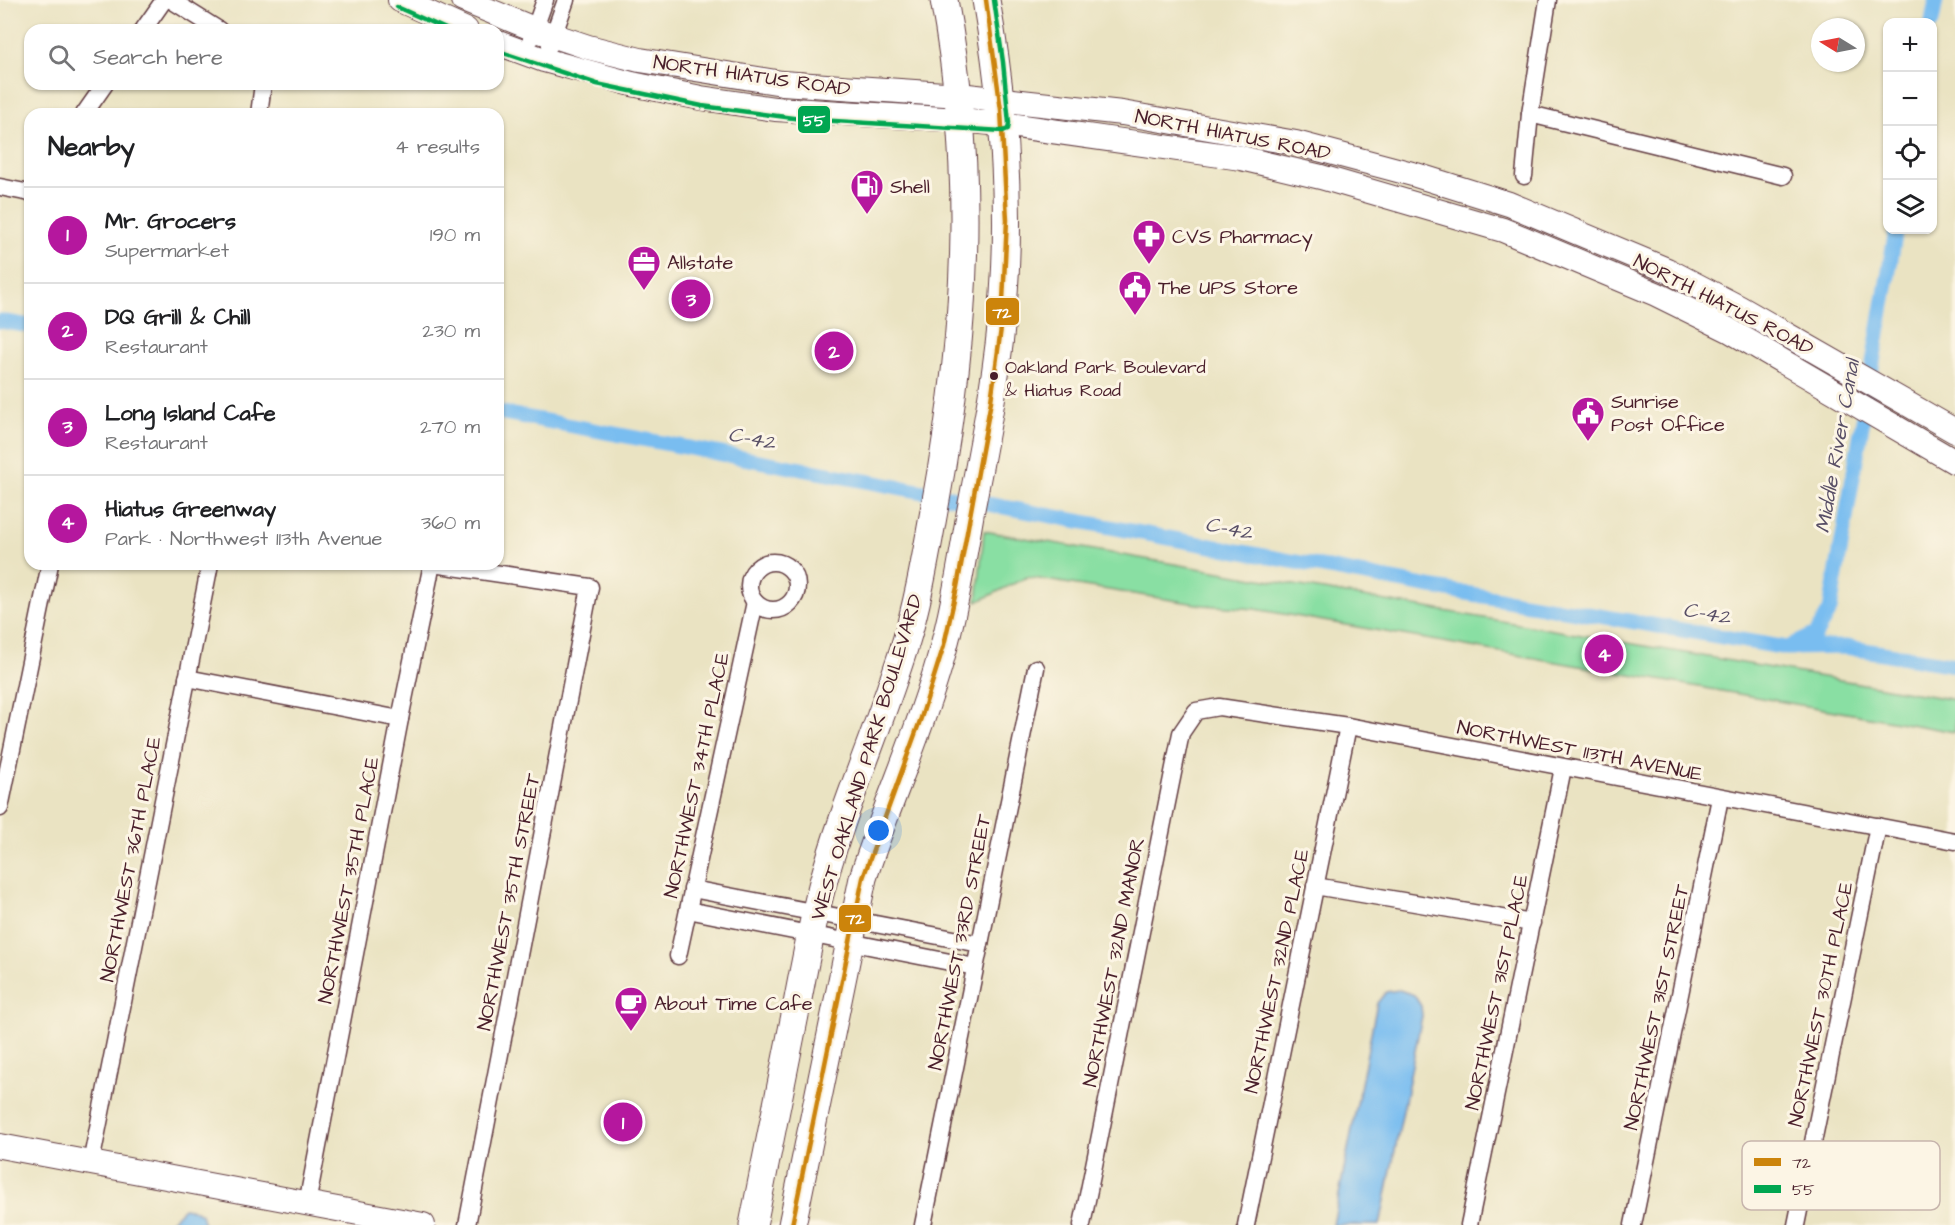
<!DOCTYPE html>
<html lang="en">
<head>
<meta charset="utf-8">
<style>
  :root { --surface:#fff; --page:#f2f2f2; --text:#202124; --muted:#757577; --line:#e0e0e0; --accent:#b5179e }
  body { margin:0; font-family:"Architects Daughter",sans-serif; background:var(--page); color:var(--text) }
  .controls { position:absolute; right:18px; top:18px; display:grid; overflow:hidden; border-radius:12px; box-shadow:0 2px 4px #0004 }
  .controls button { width:54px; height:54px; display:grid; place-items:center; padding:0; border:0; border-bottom:2px solid var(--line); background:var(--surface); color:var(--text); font:30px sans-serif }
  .compass { position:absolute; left:1811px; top:18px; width:54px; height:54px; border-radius:50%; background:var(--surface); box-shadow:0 2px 4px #0004; rotate:280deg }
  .you { position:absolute; left:879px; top:831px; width:21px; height:21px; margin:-15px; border:4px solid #fff; border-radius:50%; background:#1a73e8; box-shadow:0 0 0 9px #1a73e833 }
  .badge { display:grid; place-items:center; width:39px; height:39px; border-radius:50%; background:var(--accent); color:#fff; font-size:20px; font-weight:700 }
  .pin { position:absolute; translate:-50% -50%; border:3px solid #fff; box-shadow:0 2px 6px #0006 }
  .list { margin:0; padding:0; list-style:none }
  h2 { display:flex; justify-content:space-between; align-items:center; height:78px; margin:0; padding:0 24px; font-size:26px }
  h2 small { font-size:20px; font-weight:400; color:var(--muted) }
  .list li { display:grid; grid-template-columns:39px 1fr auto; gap:18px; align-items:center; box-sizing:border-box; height:96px; padding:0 24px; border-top:2px solid var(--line) }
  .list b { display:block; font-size:22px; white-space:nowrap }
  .list p { margin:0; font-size:20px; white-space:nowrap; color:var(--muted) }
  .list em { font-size:20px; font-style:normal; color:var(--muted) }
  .icon { flex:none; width:33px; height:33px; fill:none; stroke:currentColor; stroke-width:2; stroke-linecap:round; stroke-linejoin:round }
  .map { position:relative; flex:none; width:1955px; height:1225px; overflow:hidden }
  .search { position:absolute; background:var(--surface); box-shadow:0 2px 4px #0004; left:24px; top:24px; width:480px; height:66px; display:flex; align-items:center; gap:15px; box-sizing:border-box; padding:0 21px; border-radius:18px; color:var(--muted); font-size:22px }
  .panel { position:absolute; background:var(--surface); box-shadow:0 2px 4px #0004; left:24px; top:108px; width:480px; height:462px; border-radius:18px }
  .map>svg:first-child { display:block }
  .green { fill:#89dfa3; stroke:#6a7f67; stroke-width:1.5 }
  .water { fill:#79bdf0; stroke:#626e8e; stroke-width:1.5 }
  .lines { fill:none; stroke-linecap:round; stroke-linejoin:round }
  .canal { stroke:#79bdf0; stroke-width:15 }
  .street-casing { stroke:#623c42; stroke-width:19 }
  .secondary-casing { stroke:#623c42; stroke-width:26 }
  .primary-casing { stroke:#623c42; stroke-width:29 }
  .street { stroke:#fff; stroke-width:16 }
  .secondary { stroke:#fff; stroke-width:24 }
  .primary { stroke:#fff; stroke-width:27 }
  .bus-1-casing { stroke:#fcf5e5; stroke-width:9 }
  .bus-2-casing { stroke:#fcf5e5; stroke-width:9 }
  .bus-1 { stroke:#cc840b; stroke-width:4.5 }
  .bus-2 { stroke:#00a651; stroke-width:4.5 }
  .bus-dot { fill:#4a1f2b; stroke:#fcf5e5; stroke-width:2 }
  .labels { text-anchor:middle; stroke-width:6; stroke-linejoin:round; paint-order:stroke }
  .bus-label { font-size:18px; fill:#4a1f2b; stroke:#fcf5e5; text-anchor:start }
  .street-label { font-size:20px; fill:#4a1f2b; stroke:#fcf5e5 }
  .poi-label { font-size:20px; fill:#4a1f2b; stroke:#fcf5e5; text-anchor:start }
  .water-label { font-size:21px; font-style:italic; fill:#584e66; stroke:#fcf5e5 }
  .key { fill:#fcf5e5; stroke:#c7b5ad; stroke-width:1.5 }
  .key-label { font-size:16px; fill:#4a1f2b }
  .line-badge { stroke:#fcf5e5; stroke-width:2 }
  .badge-label { font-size:16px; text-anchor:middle; font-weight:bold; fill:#fff }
</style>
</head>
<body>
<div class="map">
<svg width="1955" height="1225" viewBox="0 0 1955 1225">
  <rect width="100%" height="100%" fill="#fcf5e5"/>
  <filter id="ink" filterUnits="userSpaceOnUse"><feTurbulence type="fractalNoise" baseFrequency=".0167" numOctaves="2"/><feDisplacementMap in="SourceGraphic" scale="12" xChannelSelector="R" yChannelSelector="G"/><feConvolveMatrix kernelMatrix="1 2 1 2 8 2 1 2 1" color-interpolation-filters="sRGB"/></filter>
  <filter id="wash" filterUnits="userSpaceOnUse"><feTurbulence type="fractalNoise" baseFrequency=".008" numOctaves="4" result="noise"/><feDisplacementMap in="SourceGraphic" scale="24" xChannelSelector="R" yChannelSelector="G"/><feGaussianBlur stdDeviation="1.35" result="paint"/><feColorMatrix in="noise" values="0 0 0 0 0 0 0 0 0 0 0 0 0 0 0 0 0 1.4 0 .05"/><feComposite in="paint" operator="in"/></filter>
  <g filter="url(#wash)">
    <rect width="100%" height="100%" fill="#eae3c2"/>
    <!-- green -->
    <polygon class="green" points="984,531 1955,700 1955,732 1255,609 1203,605 1027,577 977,602"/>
    <!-- water -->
    <g class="water">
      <polygon points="1399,990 1414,995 1421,1006 1422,1016 1380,1225 1333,1225 1377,1003 1386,992"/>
      <polygon points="184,1208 194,1210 201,1214 204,1225 167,1225"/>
    </g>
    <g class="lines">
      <!-- canal -->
      <g class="canal">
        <polyline points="1932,22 1936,0"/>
        <polyline points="0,321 30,326"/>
        <polyline points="498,412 1430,587 1787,648 1846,647 1955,665"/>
        <polyline points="1793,645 1816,634 1830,610 1896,230"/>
      </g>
    </g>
  </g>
  <g filter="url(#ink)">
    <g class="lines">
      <defs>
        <g id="street">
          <polyline points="171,0 219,30"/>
          <polyline points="143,30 164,0"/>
          <polyline points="531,39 545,0"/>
          <polyline points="550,45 566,0"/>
          <polyline points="84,114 105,84"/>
          <polyline points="259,114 263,84"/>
          <polyline points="1530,114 1783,176"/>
          <polyline points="1524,176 1530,114 1548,0"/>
          <polyline points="0,187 30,193"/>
          <circle cx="773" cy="586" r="24"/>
          <polyline points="433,564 590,587 467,1225"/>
          <polyline points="187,678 400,719"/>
          <polyline points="0,808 50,564"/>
          <polyline points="1315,886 1532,923"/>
          <polyline points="692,889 980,944"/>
          <polyline points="688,910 975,967"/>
          <polyline points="678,956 755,602"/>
          <polyline points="91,1163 210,564"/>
          <polyline points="307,1204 400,719 432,564"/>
          <polyline points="923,1225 1036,668"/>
          <polyline points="1082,1225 1181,733 1196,711 1219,707 1348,726 1955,841"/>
          <polyline points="1246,1225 1348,726"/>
          <polyline points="1469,1225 1563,768"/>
          <polyline points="1633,1225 1720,798"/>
          <polyline points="1796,1225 1878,826"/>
        </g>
        <g id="secondary">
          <polyline points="400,0 466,30"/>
          <polyline points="463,0 534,29 588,47 640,60 782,83 959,95 1122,113 1296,143 1416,175 1509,204 1667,270 1740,308 1955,431"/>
          <polyline points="498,43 544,60 632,84 701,98 775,109 960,120 1002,124 1241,158 1321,177 1503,230 1656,294 1729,330 1955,462"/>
          <polyline points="0,1146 423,1225"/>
        </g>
        <g id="primary">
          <path d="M 753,1225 C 767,1155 781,1085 795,1015 C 803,972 811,928 822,886 C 844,805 879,728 904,648 C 919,600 927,549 936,500 C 967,329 976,172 944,0"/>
          <path d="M 792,1225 L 863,878 C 886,806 918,737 939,664 C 954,613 962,561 971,509 C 985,437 999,366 1004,294 C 1011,196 1003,97 986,0"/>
        </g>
      </defs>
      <!-- street casing -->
      <use href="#street" class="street-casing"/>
      <!-- secondary casing -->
      <use href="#secondary" class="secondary-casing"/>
      <!-- primary casing -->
      <use href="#primary" class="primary-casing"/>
      <!-- street -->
      <use href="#street" class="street"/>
      <!-- secondary -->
      <use href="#secondary" class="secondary"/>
      <!-- primary -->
      <use href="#primary" class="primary"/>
      <defs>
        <polyline id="bus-1" points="792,1225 863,878 921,718 944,645 957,587 991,401 1002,321 1007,220 1001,110 986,0"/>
        <g id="bus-2">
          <polyline points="397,7 448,30"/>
          <polyline points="498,51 597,84 702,106 801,119 1003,131 1008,129 1009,123 1003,62 994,0"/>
        </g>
      </defs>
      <!-- bus-1 casing -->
      <use href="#bus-1" class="bus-1-casing"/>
      <!-- bus-2 casing -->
      <use href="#bus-2" class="bus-2-casing"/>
      <!-- bus-1 -->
      <use href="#bus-1" class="bus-1"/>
      <!-- bus-2 -->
      <use href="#bus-2" class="bus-2"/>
    </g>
  </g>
  <!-- icons -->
  <defs>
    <symbol id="fuel-pin" viewBox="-11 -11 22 30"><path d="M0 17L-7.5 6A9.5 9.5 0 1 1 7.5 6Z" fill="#b5179e" stroke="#fcf5e5"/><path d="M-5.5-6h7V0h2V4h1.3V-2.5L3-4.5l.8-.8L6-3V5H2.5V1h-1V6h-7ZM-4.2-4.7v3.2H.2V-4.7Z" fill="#fff"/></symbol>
    <symbol id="pharmacy-pin" viewBox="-11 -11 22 30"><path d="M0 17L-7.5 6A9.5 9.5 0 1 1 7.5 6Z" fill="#b5179e" stroke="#fcf5e5"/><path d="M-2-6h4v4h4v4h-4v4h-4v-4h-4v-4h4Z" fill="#fff"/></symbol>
    <symbol id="office-pin" viewBox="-11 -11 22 30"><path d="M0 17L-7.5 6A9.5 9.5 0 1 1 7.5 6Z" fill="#b5179e" stroke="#fcf5e5"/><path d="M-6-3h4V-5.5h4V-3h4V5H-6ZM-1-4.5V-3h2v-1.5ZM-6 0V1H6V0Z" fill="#fff"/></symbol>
    <symbol id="civic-pin" viewBox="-11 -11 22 30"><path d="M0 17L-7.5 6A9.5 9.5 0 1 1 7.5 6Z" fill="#b5179e" stroke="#fcf5e5"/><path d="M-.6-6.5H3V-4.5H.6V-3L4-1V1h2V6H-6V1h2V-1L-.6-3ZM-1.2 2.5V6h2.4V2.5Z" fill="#fff"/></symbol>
    <symbol id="cafe-pin" viewBox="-11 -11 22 30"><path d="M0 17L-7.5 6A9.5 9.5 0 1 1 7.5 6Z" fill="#b5179e" stroke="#fcf5e5"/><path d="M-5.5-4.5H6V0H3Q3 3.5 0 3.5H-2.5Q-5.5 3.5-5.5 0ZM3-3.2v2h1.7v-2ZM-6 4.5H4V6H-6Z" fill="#fff"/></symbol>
  </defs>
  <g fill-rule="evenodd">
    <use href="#fuel-pin" x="848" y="167" width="38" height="52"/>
    <use href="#pharmacy-pin" x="1130" y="217" width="38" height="52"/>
    <use href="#office-pin" x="625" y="243" width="38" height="52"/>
    <use href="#civic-pin" x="1116" y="268" width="38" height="52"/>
    <use href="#civic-pin" x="1569" y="394" width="38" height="52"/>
    <use href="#cafe-pin" x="612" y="984" width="38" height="52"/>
  </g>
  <!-- markers -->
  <circle class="bus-dot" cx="994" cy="376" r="5"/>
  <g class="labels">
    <!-- bus labels -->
    <g class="bus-label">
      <text x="1005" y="373">Oakland Park Boulevard<tspan x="1005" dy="23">&amp; Hiatus Road</tspan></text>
    </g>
    <!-- street labels -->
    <g class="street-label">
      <text transform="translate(752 75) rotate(8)" y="7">NORTH HIATUS ROAD</text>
      <text transform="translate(1233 134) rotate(11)" y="7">NORTH HIATUS ROAD</text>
      <text transform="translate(1724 304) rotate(27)" y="7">NORTH HIATUS ROAD</text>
      <text transform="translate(1580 750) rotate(11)" y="7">NORTHWEST 113TH AVENUE</text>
      <text transform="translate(866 757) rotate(-73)" y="7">WEST OAKLAND PARK BOULEVARD</text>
      <text transform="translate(696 775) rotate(-78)" y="7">NORTHWEST 34TH PLACE</text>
      <text transform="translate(130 859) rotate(-79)" y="7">NORTHWEST 36TH PLACE</text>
      <text transform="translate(348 880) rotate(-79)" y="7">NORTHWEST 35TH PLACE</text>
      <text transform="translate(508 902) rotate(-79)" y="7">NORTHWEST 35TH STREET</text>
      <text transform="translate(959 942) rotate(-79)" y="7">NORTHWEST 33RD STREET</text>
      <text transform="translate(1113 962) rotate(-79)" y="7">NORTHWEST 32ND MANOR</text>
      <text transform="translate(1276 971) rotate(-78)" y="7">NORTHWEST 32ND PLACE</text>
      <text transform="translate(1496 992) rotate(-78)" y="7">NORTHWEST 31ST PLACE</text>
      <text transform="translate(1820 1004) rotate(-78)" y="7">NORTHWEST 30TH PLACE</text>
      <text transform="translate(1656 1007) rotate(-78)" y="7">NORTHWEST 31ST STREET</text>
    </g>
    <!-- poi labels -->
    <g class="poi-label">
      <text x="890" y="193">Shell</text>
      <text x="1172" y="243">CVS Pharmacy</text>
      <text x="667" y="269">Allstate</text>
      <text x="1158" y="294">The UPS Store</text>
      <text x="1611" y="408">Sunrise<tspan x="1611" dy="23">Post Office</tspan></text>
      <text x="654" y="1010">About Time Cafe</text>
    </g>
    <!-- water labels -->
    <g class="water-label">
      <text transform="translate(752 438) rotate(11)" y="7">C-42</text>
      <text transform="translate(1837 446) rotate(-80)" y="7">Middle River Canal</text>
      <text transform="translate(1229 528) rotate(11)" y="7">C-42</text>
      <text transform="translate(1707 613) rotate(10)" y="7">C-42</text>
    </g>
  </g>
  <!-- legend -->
  <rect x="1742" y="1141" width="198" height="69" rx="9" class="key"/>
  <rect x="1754" y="1158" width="27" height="8" fill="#cc840b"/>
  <rect x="1754" y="1185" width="27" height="8" fill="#00a651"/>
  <g class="key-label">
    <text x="1792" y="1168">72</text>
    <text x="1792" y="1195">55</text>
  </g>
  <g class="line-badge">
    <rect x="797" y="105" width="34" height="29" rx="6" fill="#00a651"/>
    <rect x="985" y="297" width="35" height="29" rx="6" fill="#cc840b"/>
    <rect x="838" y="904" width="34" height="29" rx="6" fill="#cc840b"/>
  </g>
  <g class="badge-label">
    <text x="814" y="126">55</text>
    <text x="1002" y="318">72</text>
    <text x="855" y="924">72</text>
  </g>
</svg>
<div class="controls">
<button>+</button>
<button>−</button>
<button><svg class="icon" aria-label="locate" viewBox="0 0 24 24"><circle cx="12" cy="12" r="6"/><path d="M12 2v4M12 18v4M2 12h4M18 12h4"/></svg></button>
<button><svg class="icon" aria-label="layers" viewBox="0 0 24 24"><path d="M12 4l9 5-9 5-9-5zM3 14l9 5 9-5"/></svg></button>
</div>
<svg class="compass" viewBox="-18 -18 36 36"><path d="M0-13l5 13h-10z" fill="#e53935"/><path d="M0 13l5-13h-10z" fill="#757577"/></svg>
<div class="you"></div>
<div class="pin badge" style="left:623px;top:1122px">1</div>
<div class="pin badge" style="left:834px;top:351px">2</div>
<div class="pin badge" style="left:691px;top:299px">3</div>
<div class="pin badge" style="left:1604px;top:654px">4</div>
<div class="search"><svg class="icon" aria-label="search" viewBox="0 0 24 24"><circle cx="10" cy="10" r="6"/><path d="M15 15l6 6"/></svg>Search here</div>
<section class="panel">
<h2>Nearby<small>4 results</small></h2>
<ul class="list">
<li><span class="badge">1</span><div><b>Mr. Grocers</b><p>Supermarket</p></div><em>190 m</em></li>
<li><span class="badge">2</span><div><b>DQ Grill &amp; Chill</b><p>Restaurant</p></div><em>230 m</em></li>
<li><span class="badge">3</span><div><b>Long Island Cafe</b><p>Restaurant</p></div><em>270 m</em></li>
<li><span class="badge">4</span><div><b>Hiatus Greenway</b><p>Park · Northwest 113th Avenue</p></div><em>360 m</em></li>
</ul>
</section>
</div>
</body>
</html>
